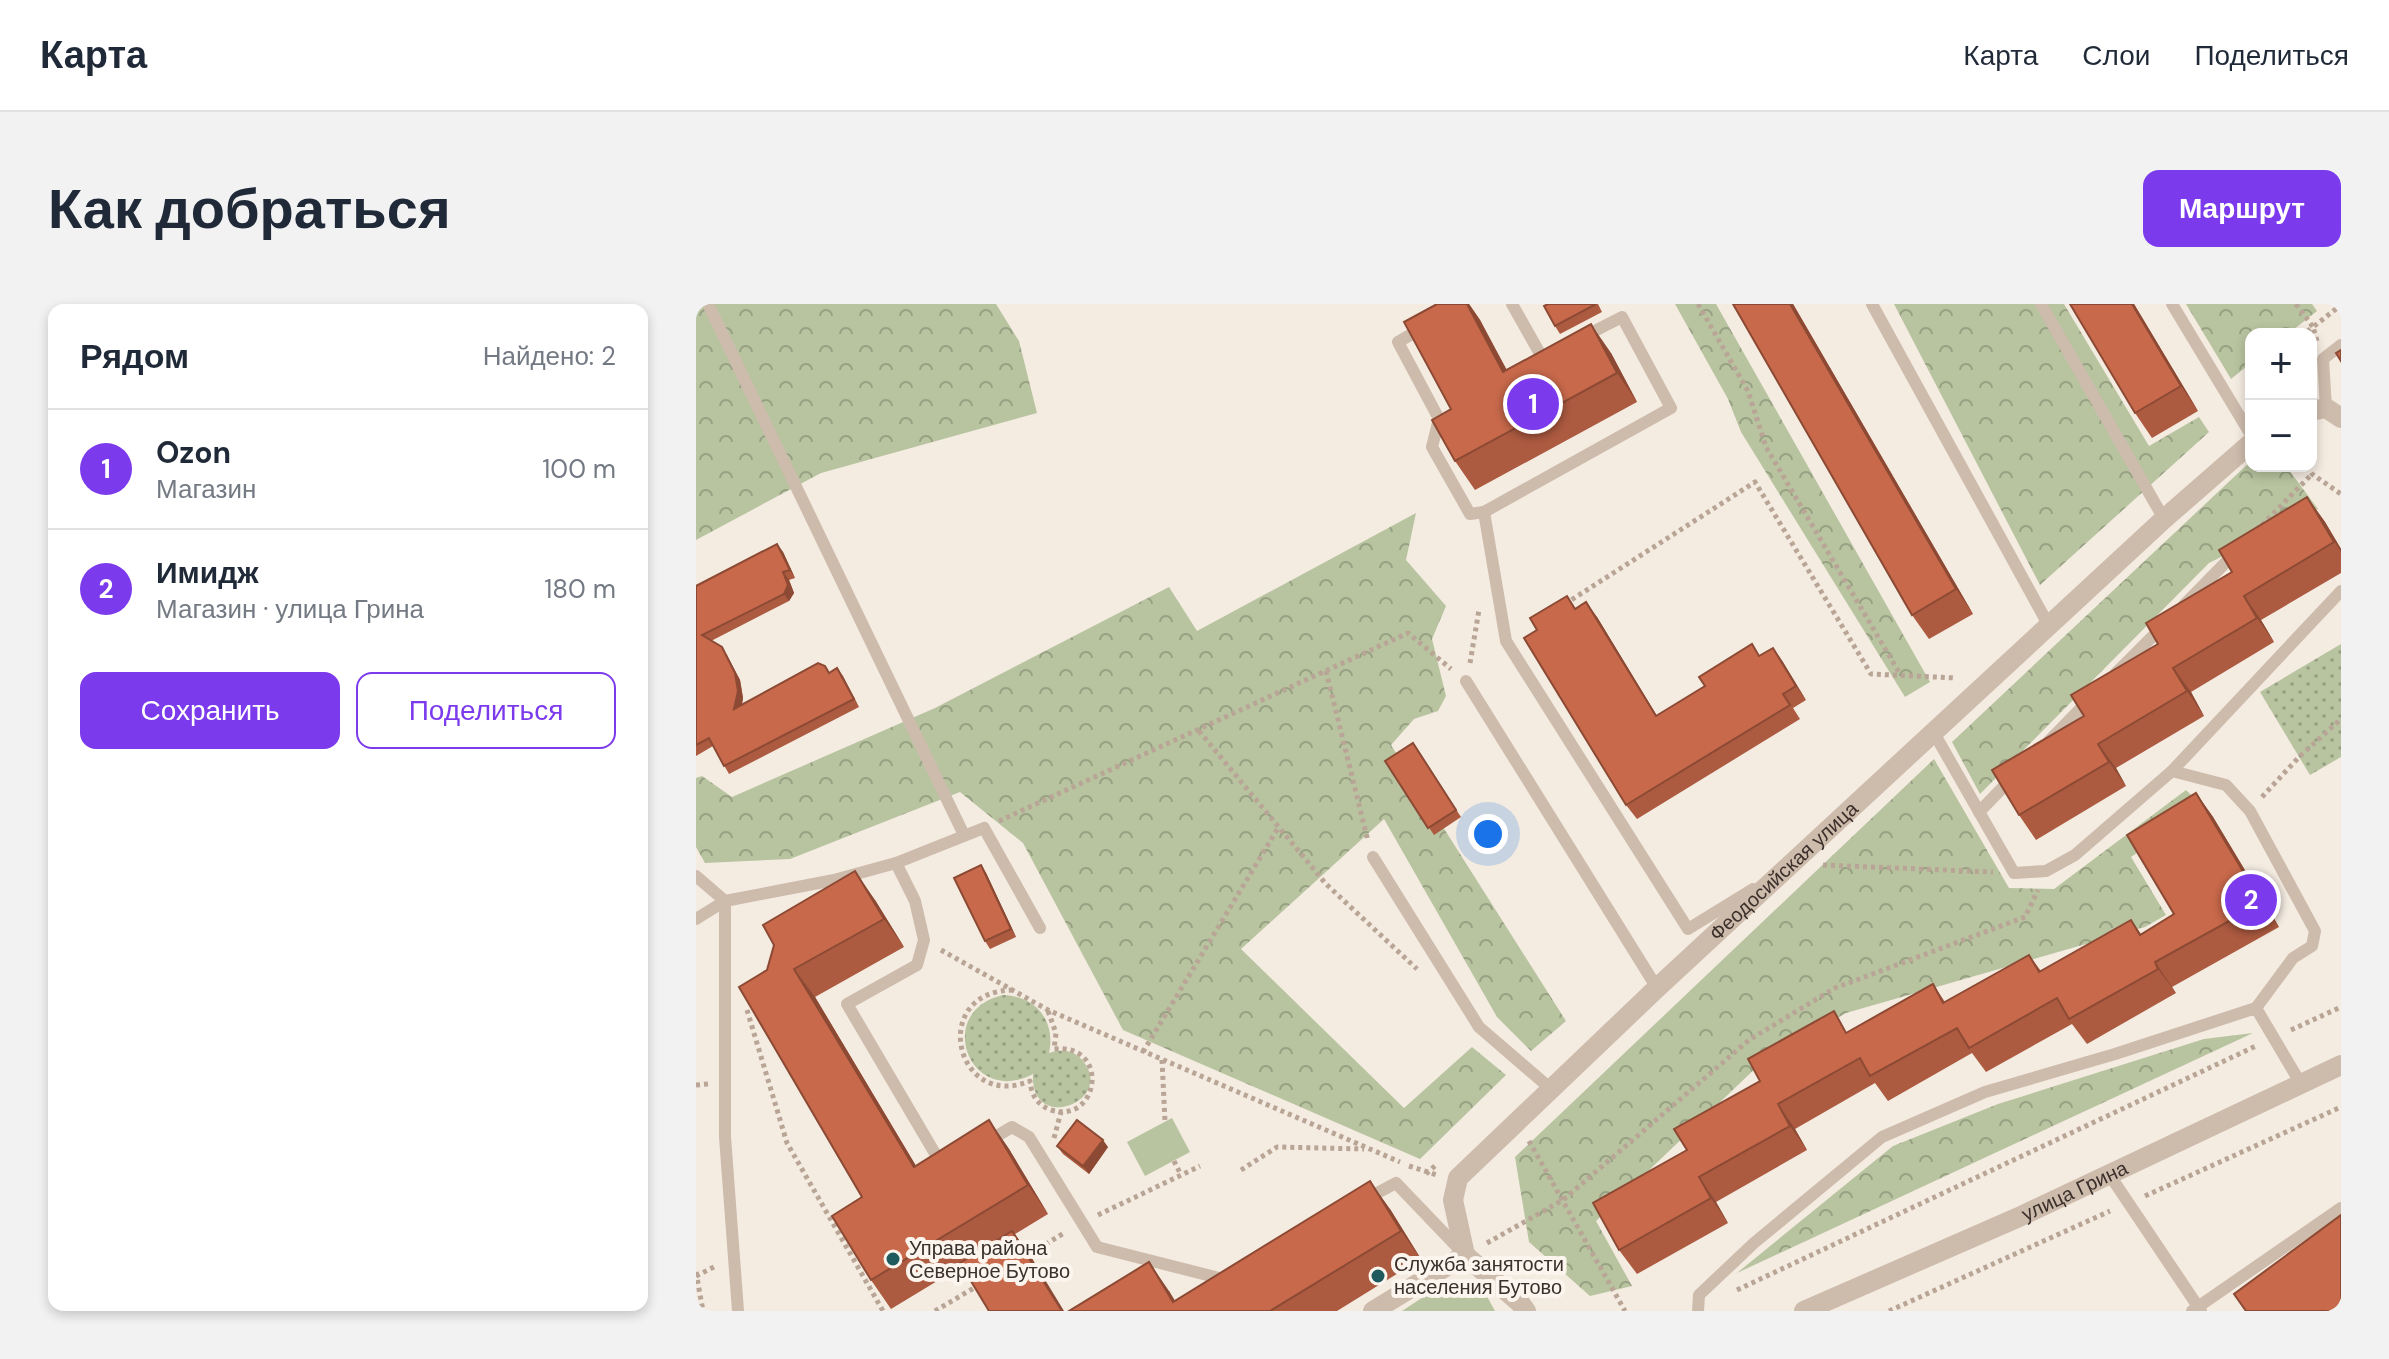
<!DOCTYPE html>
<html lang="ru">
<head>
<meta charset="utf-8">
<style>
  :root { --surface:#fff; --page:#f2f2f3; --text:#1f2937; --muted:#747a83; --line:#e0e1e3; --accent:#7c3aed }
  body { margin:0; font-family:"DM Sans",sans-serif; background:var(--page); color:var(--text) }
  .controls { position:absolute; right:24px; top:24px; display:grid; overflow:hidden; border-radius:16px; box-shadow:0 4px 12px #0003 }
  .controls button { width:72px; height:72px; display:grid; place-items:center; padding:0; border:0; border-bottom:2px solid var(--line); background:var(--surface); color:var(--text); font:40px sans-serif }
  .you { position:absolute; left:792px; top:530px; width:28px; height:28px; margin:-20px; border:6px solid #fff; border-radius:50%; background:#1a73e8; box-shadow:0 0 0 12px #1a73e833 }
  .badge { display:grid; place-items:center; width:52px; height:52px; border-radius:50%; background:var(--accent); color:#fff; font-size:26px; font-weight:700 }
  .pin { position:absolute; translate:-50% -50%; border:4px solid #fff; box-shadow:0 2px 8px #0006 }
  .list { margin:0; padding:0; list-style:none }
  h2 { display:flex; justify-content:space-between; align-items:center; height:104px; margin:0; padding:0 32px; font-size:34px }
  h2 small { font-size:26px; font-weight:400; color:var(--muted) }
  .list li { display:grid; grid-template-columns:52px 1fr auto; gap:24px; align-items:center; box-sizing:border-box; height:120px; padding:0 32px; border-top:2px solid var(--line) }
  .list b { display:block; font-size:30px; white-space:nowrap }
  .list p { margin:0; font-size:26px; white-space:nowrap; color:var(--muted) }
  .list em { font-size:26px; font-style:normal; color:var(--muted) }
  .actions { display:flex; gap:16px; padding:24px 32px }
  .actions a { flex:1; padding:18px 0; border:2px solid var(--accent); border-radius:16px; text-align:center; font-size:28px; color:var(--accent) }
  .actions .main { background:var(--accent); color:#fff }
  .map { position:relative; flex:none; width:1645px; height:1007px; overflow:hidden; border-radius:16px }
  header { display:flex; align-items:center; gap:48px; box-sizing:border-box; height:112px; padding:0 40px; background:var(--surface); border-bottom:2px solid var(--line) }
  header strong { font-size:38px }
  nav { display:flex; gap:44px; margin-inline-start:auto; font-size:28px }
  .intro { display:flex; align-items:center; justify-content:space-between; box-sizing:border-box; height:192px; padding:0 48px }
  h1 { margin:0; font-size:56px }
  .button { padding:20px 36px; border-radius:16px; background:var(--accent); color:#fff; font-size:28px; font-weight:700 }
  main { display:flex; gap:48px; padding:0 48px }
  aside { flex:1; background:var(--surface); border-radius:16px; box-shadow:0 4px 12px #0003 }
  .map>svg:first-child { display:block }
  .grass { fill:#b8c4a0 }
  .forest { fill:url(#forest-crowns) }
  .park { fill:url(#park-dots) }
  .lines { fill:none; stroke-linecap:round; stroke-linejoin:round }
  .path { stroke:#b9a596; stroke-width:5; stroke-dasharray:4 4; stroke-linecap:butt }
  .service { stroke:#cdbbac; stroke-width:12 }
  .minor { stroke:#cdbbac; stroke-width:20 }
  .tertiary { stroke:#cdbbac; stroke-width:20 }
  .wall { fill:#ac5a40 }
  .shaded-wall { fill:#8c4a34 }
  .building { fill:#c8694b; stroke:#8c4a34; stroke-width:2 }
  .poi-dot { fill:#1f5a5e; stroke:#fbf5ee; stroke-width:3 }
  .labels { text-anchor:middle; stroke-width:8; stroke-linejoin:round; paint-order:stroke }
  .street-label { font-size:20px; fill:#3b302b; stroke:#fbf5ee }
  .poi-label { font-size:20px; fill:#3b302b; stroke:#fbf5ee; text-anchor:start }
</style>
</head>
<body>
<header>
<strong>Карта</strong>
<nav><a>Карта</a><a>Слои</a><a>Поделиться</a></nav>
</header>
<div class="intro"><h1>Как добраться</h1><a class="button">Маршрут</a></div>
<main>
<aside>
<h2>Рядом<small>Найдено: 2</small></h2>
<ul class="list">
<li><span class="badge">1</span><div><b>Ozon</b><p>Магазин</p></div><em>100 m</em></li>
<li><span class="badge">2</span><div><b>Имидж</b><p>Магазин · улица Грина</p></div><em>180 m</em></li>
</ul>
<div class="actions"><a class="main">Сохранить</a><a>Поделиться</a></div>
</aside>
<div class="map">
<svg width="1645" height="1007" viewBox="0 0 1645 1007">
  <defs>
    <pattern id="forest-crowns" width="20" height="18" patternUnits="userSpaceOnUse" patternTransform="scale(2)"><rect width="20" height="18" fill="#b8c4a0"/><path d="M2 6a3 3 0 1 1 6 0M12 15a3 3 0 1 1 6 0" fill="none" stroke="#97a083"/></pattern>
    <pattern id="park-dots" width="8" height="8" patternUnits="userSpaceOnUse" patternTransform="scale(2)"><rect width="8" height="8" fill="#b8c4a0"/><path d="M2 2h.1M6 6h.1" fill="none" stroke="#97a083" stroke-width="1.8" stroke-linecap="round"/></pattern>
  </defs>
  <rect width="100%" height="100%" fill="#f4ebe1"/>
  <!-- grass -->
  <g class="grass">
    <polygon points="476,814 494,848 449,872 431,838"/>
    <polygon points="753,976 788,987 799,1007 706,1007"/>
  </g>
  <!-- forest -->
  <g class="forest">
    <polygon points="0,0 300,0 323,37 341,109 125,169 0,236"/>
    <polygon points="979,0 1020,0 1234,378 1209,393 1045,128 1032,95"/>
    <polygon points="1198,0 1368,0 1453,142 1503,113 1513,128 1344,281"/>
    <polygon points="1490,0 1616,0 1621,7 1592,30 1555,30 1555,59 1535,75"/>
    <polygon points="1555,157 1555,162 1590,162 1622,205 1513,259 1284,490 1256,438"/>
    <polygon points="720,209 710,256 750,302 736,335 750,392 742,407 718,415 695,441 870,717 835,747 801,713 688,515 545,645 708,804 776,743 810,771 724,855 427,726 327,539 264,488 94,555 9,559 0,543 0,474 6,472 36,493 239,404 473,283 501,327"/>
    <polygon points="1238,455 1313,584 1358,585 1490,486 1508,504 1435,553 1470,611 1449,623 1150,709 1066,758 900,917 936,982 894,992 833,938 819,853"/>
    <polygon points="1557,729 1041,969 1197,842 1302,800 1508,735"/>
  </g>
  <!-- park -->
  <g class="park">
    <polygon points="1645,340 1645,453 1614,471 1564,388"/>
    <path d="M 307,691 C 340,692 360,717 353,749 C 365,745 378,746 387,757 C 420,797 334,831 337,770 C 273,804 237,707 307,691 Z"/>
  </g>
  <g class="lines">
    <!-- path -->
    <g class="path">
      <polyline points="1002,0 1052,87 1070,143 1204,370"/>
      <polyline points="1600,0 1617,23 1608,30"/>
      <polyline points="1621,37 1617,23 1645,1"/>
      <polyline points="1611,162 1616,170 1645,190"/>
      <polyline points="1566,221 1616,170"/>
      <polyline points="869,300 1059,178 1175,370 1260,374"/>
      <polyline points="774,359 783,306"/>
      <polyline points="630,367 672,537"/>
      <polyline points="503,427 630,580 721,665"/>
      <polyline points="1566,493 1603,453 1645,415"/>
      <polyline points="303,517 712,329 755,365"/>
      <polyline points="1127,561 1297,568"/>
      <polyline points="245,646 352,706 704,858"/>
      <path d="M 317,686 C 232,687 259,808 334,777 C 335,790 341,801 355,806 C 403,821 415,739 358,745 L 360,729 L 352,707"/>
      <polyline points="51,706 91,839 187,1007"/>
      <polyline points="1595,726 1645,703"/>
      <polyline points="447,748 582,524"/>
      <polyline points="466,756 469,817"/>
      <polyline points="0,781 12,780"/>
      <polyline points="358,834 365,808"/>
      <polyline points="833,837 929,1007"/>
      <polyline points="478,857 485,871"/>
      <polyline points="713,862 741,871"/>
      <polyline points="545,866 581,843 668,845"/>
      <polyline points="730,870 741,860"/>
      <polyline points="1449,892 1645,803"/>
      <polyline points="402,911 504,862"/>
      <polyline points="791,939 867,896 1053,736 1139,684 1329,613 1342,586"/>
      <polyline points="329,953 368,929"/>
      <polyline points="0,968 7,1007"/>
      <polyline points="0,972 18,963"/>
      <polyline points="1041,986 1560,742"/>
      <polyline points="239,1007 283,981"/>
      <polyline points="1193,1007 1414,907"/>
    </g>
    <!-- service -->
    <g class="service">
      <polyline points="12,0 268,531"/>
      <polyline points="816,0 847,55 851,53"/>
      <polyline points="1176,0 1353,322"/>
      <polyline points="1345,0 1468,215"/>
      <polyline points="1476,0 1555,131"/>
      <polyline points="728,23 702,38 743,115 736,143 774,210 788,208 975,104 926,13 885,34"/>
      <polyline points="1630,104 1627,55 1645,41"/>
      <polyline points="788,208 810,337 992,625 1057,585"/>
      <polyline points="1488,301 1536,252"/>
      <polyline points="1420,369 1467,322"/>
      <polyline points="770,377 961,684"/>
      <polyline points="1238,429 1318,569 1350,567 1379,551 1476,467 1530,481 1554,507 1619,627 1616,642 1597,654 1560,704"/>
      <polyline points="1353,437 1393,396"/>
      <polyline points="1476,467 1645,287"/>
      <polyline points="1283,508 1317,473"/>
      <polyline points="677,553 783,723 855,785"/>
      <polyline points="200,559 288,524 344,624"/>
      <polyline points="0,572 29,597 0,615"/>
      <polyline points="289,839 316,823 333,833 401,943 527,975 533,971"/>
      <polyline points="1413,870 1505,1007"/>
      <polyline points="668,896 700,879 767,949"/>
      <polyline points="42,1007 29,833 29,597 138,576 200,559 219,597 228,636 221,661 151,700 247,863"/>
      <polyline points="1002,1007 1003,991 1058,939 1186,833 1289,788 1419,750 1560,704 1605,780"/>
      <polyline points="1496,1007 1645,904"/>
    </g>
    <!-- minor -->
    <g class="minor">
      <polyline points="1615,107 1630,104 1645,114"/>
      <polyline points="769,951 824,999 830,1007"/>
      <path id="s1" d="M 677,1007 L 769,951 L 757,896 L 762,874 L 961,684 L 1468,215 L 1555,139"/>
    </g>
    <!-- tertiary -->
    <path class="tertiary" id="s2" d="M 1108,1007 L 1323,913 L 1645,761"/>
  </g>
  <!-- wall -->
  <g class="wall">
    <polygon points="741,0 773,0 784,16 810,66 915,49 941,98 779,186 759,157 755,105"/>
    <polygon points="852,0 902,0 906,8 864,30 859,22"/>
    <polygon points="1037,0 1097,0 1277,310 1233,335 1216,311"/>
    <polygon points="1374,0 1438,0 1502,107 1456,134 1439,109"/>
    <polygon points="1611,193 1629,218 1645,245 1645,269 1565,316 1578,338 1495,388 1508,412 1420,464 1430,482 1340,536 1323,511 1388,412"/>
    <polygon points="81,240 87,248 99,274 93,276 98,289 93,297 15,337 31,351 44,376 47,394 46,400 133,369 141,364 163,403 33,470 17,442 0,452 0,282"/>
    <polygon points="880,304 901,313 961,412 1077,344 1110,396 1097,404 1104,415 941,515 930,501"/>
    <polygon points="717,439 765,513 738,531 689,457"/>
    <polygon points="1500,489 1517,513 1583,623 1476,683 1480,689 1391,740 1376,720 1290,768 1276,749 1192,797 1179,779 1099,825 1111,846 1020,898 1032,919 941,970 923,946 991,846 1064,777 1237,680 1249,698 1333,651 1345,667 1435,616 1445,630 1478,610"/>
    <polygon points="285,561 290,569 320,633 294,645 289,637"/>
    <polygon points="179,596 208,643 119,693 220,862 293,816 313,845 352,910 319,930 337,956 266,962 195,1005 175,976 166,893 71,666 78,641"/>
    <polygon points="361,842 412,843 393,870 367,850"/>
    <polygon points="694,905 725,955 641,1007 373,1007 473,987 479,997"/>
  </g>
  <!-- shaded-wall -->
  <g class="shaded-wall">
    <polygon points="771,0 773,0 784,16 827,96 807,68"/>
    <polygon points="1094,0 1097,0 1277,310 1260,285"/>
    <polygon points="1436,0 1438,0 1502,107 1485,82"/>
    <polygon points="895,20 915,49 941,98 921,69"/>
    <polygon points="1611,193 1629,218 1645,245 1645,248"/>
    <polygon points="81,240 87,248 99,274 94,266"/>
    <polygon points="87,268 93,276 98,289 93,297 88,290"/>
    <polygon points="1548,292 1565,316 1578,338 1561,314"/>
    <polygon points="890,298 901,313 970,427 960,412"/>
    <polygon points="26,343 44,376 47,394 44,412 38,405"/>
    <polygon points="1077,344 1087,358 1110,396 1100,382"/>
    <polygon points="141,364 147,372 163,403 158,395"/>
    <polygon points="1477,364 1495,388 1508,412 1491,387"/>
    <polygon points="1402,440 1420,464 1430,482 1413,458"/>
    <polygon points="1500,489 1517,513 1583,623 1566,599"/>
    <polygon points="285,561 290,569 320,633 315,625"/>
    <polygon points="159,567 179,596 208,643 188,615"/>
    <polygon points="1459,658 1476,683 1480,689 1462,665"/>
    <polygon points="98,665 119,693 238,892 218,863"/>
    <polygon points="1082,800 1099,825 1111,846 1094,822"/>
    <polygon points="293,816 313,845 352,910 332,881"/>
    <polygon points="407,836 412,843 393,870 387,862"/>
    <polygon points="1003,873 1020,898 1032,919 1015,894"/>
    <polygon points="674,877 694,905 725,955 705,927"/>
    <polygon points="316,927 337,956 368,1007 366,1007"/>
    <polygon points="453,958 473,987 485,1007 477,998"/>
  </g>
  <!-- building -->
  <g class="building">
    <polygon points="741,0 771,0 807,68 895,20 921,69 759,157 736,116 755,105 708,18"/>
    <polygon points="852,0 900,0 859,22 848,2"/>
    <polygon points="1037,0 1094,0 1260,285 1216,311"/>
    <polygon points="1374,0 1436,0 1485,82 1439,109"/>
    <polygon points="1645,46 1645,57 1640,49"/>
    <polygon points="1611,193 1638,238 1548,292 1561,314 1477,364 1491,387 1402,440 1413,458 1323,511 1296,466 1388,412 1375,391 1462,340 1450,319 1536,268 1523,246"/>
    <polygon points="81,240 94,266 87,268 92,281 88,290 6,331 26,343 39,369 42,387 38,405 122,359 129,362 133,369 141,364 158,395 28,462 13,434 0,441 0,282"/>
    <polygon points="871,292 879,305 890,298 960,412 1009,382 1003,373 1056,340 1063,352 1077,344 1100,382 1087,390 1094,401 930,501 828,334 841,326 834,314"/>
    <polygon points="717,439 760,506 732,524 689,457"/>
    <polygon points="1500,489 1566,599 1459,658 1462,665 1373,715 1361,694 1273,744 1261,724 1174,772 1164,754 1082,800 1094,822 1003,873 1015,894 923,946 897,899 991,846 978,825 1064,777 1052,755 1138,707 1150,729 1237,680 1247,699 1333,651 1343,668 1435,616 1444,631 1478,610 1431,531"/>
    <polygon points="285,561 315,625 289,637 258,574"/>
    <polygon points="159,567 188,615 98,665 218,863 293,816 332,881 175,976 136,912 166,893 43,683 71,666 78,641 67,621"/>
    <polygon points="381,816 407,836 387,862 361,842"/>
    <polygon points="674,877 705,927 574,1007 373,1007 453,958 477,998"/>
    <polygon points="1645,911 1645,1002 1638,1007 1550,1007 1538,990"/>
    <polygon points="316,927 366,1007 293,1007 264,959"/>
  </g>
  <!-- markers -->
  <g class="poi-dot">
    <circle cx="197" cy="955" r="8"/>
    <circle cx="682" cy="972" r="8"/>
  </g>
  <g class="labels">
    <!-- street labels -->
    <g class="street-label">
      <text dy="7" stroke="none"><textPath href="#s1" startOffset="634">Феодосийская улица</textPath></text>
      <text dy="7" stroke="none"><textPath href="#s2" startOffset="296">улица Грина</textPath></text>
    </g>
    <!-- poi labels -->
    <g class="poi-label">
      <text x="213" y="951">Управа района<tspan x="213" dy="23">Северное Бутово</tspan></text>
      <text x="698" y="967">Служба занятости<tspan x="698" dy="23">населения Бутово</tspan></text>
    </g>
  </g>
</svg>
<div class="controls">
<button>+</button>
<button>−</button>
</div>
<div class="you"></div>
<div class="pin badge" style="left:837px;top:100px">1</div>
<div class="pin badge" style="left:1555px;top:596px">2</div>
</div>
</main>
</body>
</html>
